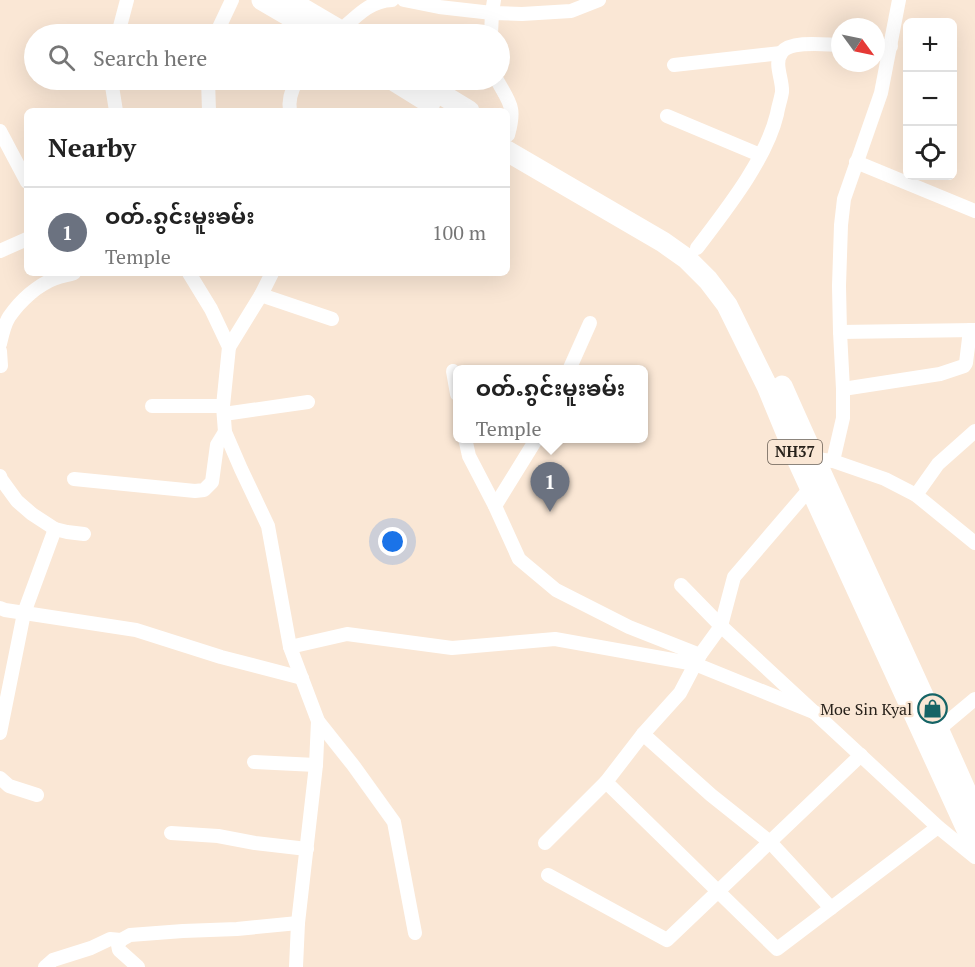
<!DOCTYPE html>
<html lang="en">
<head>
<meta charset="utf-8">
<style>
  :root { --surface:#fff; --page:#f6f6f6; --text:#222; --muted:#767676; --line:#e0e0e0; --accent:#156466 }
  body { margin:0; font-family:"PT Serif","Noto Sans Myanmar",serif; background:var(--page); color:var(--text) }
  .controls { position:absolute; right:18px; top:18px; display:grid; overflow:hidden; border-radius:9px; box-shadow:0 6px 24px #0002 }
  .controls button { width:54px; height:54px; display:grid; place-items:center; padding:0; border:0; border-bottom:2px solid var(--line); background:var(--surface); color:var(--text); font:30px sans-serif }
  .compass { position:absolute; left:831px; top:18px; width:54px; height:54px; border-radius:50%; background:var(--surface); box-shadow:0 6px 24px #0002; rotate:123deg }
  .you { position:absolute; left:393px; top:542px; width:21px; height:21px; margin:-15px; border:4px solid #fff; border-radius:50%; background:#1a73e8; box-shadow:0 0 0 9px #1a73e833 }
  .badge { display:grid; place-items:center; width:39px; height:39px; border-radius:50%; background:var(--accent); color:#fff; font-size:20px; font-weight:700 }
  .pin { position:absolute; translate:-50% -50px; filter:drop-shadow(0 2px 3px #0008) }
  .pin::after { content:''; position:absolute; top:32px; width:21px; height:18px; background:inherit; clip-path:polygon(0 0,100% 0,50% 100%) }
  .popup { position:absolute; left:453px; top:365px; width:195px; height:78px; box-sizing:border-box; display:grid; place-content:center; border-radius:9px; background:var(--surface); filter:drop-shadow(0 2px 4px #0005); font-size:20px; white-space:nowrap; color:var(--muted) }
  .popup b { font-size:22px; color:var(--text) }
  .popup::after { content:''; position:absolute; left:50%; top:100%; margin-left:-12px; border:12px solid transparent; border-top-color:var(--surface) }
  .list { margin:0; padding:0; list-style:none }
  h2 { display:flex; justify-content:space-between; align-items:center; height:78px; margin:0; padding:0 24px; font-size:26px }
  h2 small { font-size:20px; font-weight:400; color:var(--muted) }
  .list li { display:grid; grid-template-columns:39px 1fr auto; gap:18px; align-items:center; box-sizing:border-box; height:90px; padding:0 24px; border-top:2px solid var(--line) }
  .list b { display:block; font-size:22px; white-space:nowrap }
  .list p { margin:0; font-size:20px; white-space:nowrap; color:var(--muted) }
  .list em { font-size:20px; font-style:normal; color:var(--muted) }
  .icon { flex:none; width:33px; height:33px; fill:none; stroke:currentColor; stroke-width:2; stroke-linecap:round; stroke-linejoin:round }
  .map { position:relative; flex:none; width:975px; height:967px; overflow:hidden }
  .search { position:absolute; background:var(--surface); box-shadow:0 6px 24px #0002; left:24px; top:24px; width:486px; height:66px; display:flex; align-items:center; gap:15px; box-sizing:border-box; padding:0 21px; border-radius:33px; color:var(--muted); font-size:22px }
  .panel { position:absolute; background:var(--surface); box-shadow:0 6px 24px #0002; left:24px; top:108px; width:486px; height:168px; border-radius:9px }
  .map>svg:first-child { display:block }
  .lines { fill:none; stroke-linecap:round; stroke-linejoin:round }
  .minor { stroke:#fff; stroke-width:14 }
  .highway { stroke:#fff; stroke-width:21 }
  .labels { text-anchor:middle; stroke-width:4.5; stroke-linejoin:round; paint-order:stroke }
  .shield { fill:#fae7d5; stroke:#675d53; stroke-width:1.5 }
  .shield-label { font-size:15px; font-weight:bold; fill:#28221b }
  .poi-label { font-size:16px; fill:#28221b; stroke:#fae7d5; text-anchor:end }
</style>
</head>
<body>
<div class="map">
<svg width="975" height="967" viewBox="0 0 975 967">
  <rect width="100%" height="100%" fill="#fae7d5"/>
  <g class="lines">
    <!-- minor -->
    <g class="minor">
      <polyline points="404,0 439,7 492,13 522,14 571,11 599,0"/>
      <path d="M 340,31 C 356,17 369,1 392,0"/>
      <polyline points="118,34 127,0"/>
      <polyline points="216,34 232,0"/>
      <polyline points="491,34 492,13 494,0"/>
      <polyline points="876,46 891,46"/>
      <polyline points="674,65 781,53"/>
      <polyline points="111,80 116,111"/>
      <polyline points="208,80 209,111"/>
      <path d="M 497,80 C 510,104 516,107 508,135"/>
      <path d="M 290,111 C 288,100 292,89 297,80"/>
      <polyline points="667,116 760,155"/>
      <polyline points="0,131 27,182"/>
      <polyline points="856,162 975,211"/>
      <path d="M 697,248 C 725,211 766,160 777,114 C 778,107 781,99 782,92 C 783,79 773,63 782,52 C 792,40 826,45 840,45"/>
      <polyline points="0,251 27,239"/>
      <polyline points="189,273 211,309 229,347 223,406 225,432 241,469 268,526 290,647 318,721 316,765 298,923 296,967"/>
      <polyline points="261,295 332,319"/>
      <polyline points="840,332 975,330"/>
      <path d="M 0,344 C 2,335 4,325 9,317 C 20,301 37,285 56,278 C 62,276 68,275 74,273"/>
      <polyline points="229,347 261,295 272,273"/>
      <polyline points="0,351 1,366"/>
      <polyline points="569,370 590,323"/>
      <polyline points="453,371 457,394"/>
      <polyline points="843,389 940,374 964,366 966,363 970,330"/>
      <polyline points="152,406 223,406"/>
      <polyline points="224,414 308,402"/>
      <polyline points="465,438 469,456 495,506 519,559 556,590 629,627 700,655"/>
      <polyline points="824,460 833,461 885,479 916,495 975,543"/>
      <polyline points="833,461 843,418 843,389 840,332 839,286 841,225 844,199 881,93 899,0"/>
      <polyline points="0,476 1,479 17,501 32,514 55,529 67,532 84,534"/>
      <polyline points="74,479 195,491 204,490 212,482 217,445 225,432"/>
      <polyline points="916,495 938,464 975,431"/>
      <polyline points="495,506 537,438"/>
      <polyline points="681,585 721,626 938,827 975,857"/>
      <polyline points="0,608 5,610 136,630 221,657 302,678"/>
      <polyline points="290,647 347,634 452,648 555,639 695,664 816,713"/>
      <polyline points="318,721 353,765 394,822 415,933"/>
      <polyline points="0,733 24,613 55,529"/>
      <polyline points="932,733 939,729 975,699"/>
      <polyline points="643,734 711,795 770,842 831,908"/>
      <polyline points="254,762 316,765"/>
      <polyline points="0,778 9,786 37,795"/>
      <polyline points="606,782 777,949 938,827"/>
      <polyline points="171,833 218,836 255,843 307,849"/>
      <polyline points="545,843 606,782 643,734 680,693 700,655 721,626 734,577 806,493 812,488"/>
      <polyline points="548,875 667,940 861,755"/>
      <polyline points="45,967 53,960 91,948 110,939 121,940"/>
      <polyline points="138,967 119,950 118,945 121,940 130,935 183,931 237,929 298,923"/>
    </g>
    <!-- highway -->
    <g class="highway">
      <polyline points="262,0 298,21"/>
      <polyline points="288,0 346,34"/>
      <polyline points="393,80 430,103"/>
      <polyline points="418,80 469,111"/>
      <polyline points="507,151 663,242 687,259 708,280 727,305 767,386 798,461 975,847"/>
      <path d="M 782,386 C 845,529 913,669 975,812"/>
    </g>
  </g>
  <!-- icons -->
  <defs>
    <symbol id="shop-ring" viewBox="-11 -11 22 22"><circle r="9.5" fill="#fae7d5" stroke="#156466" stroke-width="1.5"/><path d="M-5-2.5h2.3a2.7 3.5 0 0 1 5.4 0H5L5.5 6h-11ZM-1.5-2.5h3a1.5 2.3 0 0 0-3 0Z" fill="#156466"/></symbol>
  </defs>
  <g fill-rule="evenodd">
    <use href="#shop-ring" x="916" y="692" width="33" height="33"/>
  </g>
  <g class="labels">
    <!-- shield labels -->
    <rect class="shield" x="768" y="440" width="54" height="24" rx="4.5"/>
    <g class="shield-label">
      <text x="795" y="457">NH37</text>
    </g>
    <!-- poi labels -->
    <g class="poi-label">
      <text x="912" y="715">Moe Sin Kyal</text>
    </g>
  </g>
</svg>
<div class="controls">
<button>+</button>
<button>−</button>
<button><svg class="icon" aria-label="locate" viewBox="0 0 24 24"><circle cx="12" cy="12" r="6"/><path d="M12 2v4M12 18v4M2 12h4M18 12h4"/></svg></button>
</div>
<svg class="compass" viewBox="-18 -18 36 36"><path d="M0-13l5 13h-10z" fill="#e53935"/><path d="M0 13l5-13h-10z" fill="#767676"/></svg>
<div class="you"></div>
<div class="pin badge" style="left:550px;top:512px;background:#6b7280">1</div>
<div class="popup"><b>ဝတ်ႉၵွင်းမူးၶမ်း</b>Temple</div>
<div class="search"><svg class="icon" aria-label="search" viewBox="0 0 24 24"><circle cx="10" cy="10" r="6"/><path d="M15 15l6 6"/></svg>Search here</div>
<section class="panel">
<h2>Nearby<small></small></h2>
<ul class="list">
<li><span class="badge" style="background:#6b7280">1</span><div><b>ဝတ်ႉၵွင်းမူးၶမ်း</b><p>Temple</p></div><em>100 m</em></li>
</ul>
</section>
</div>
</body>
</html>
